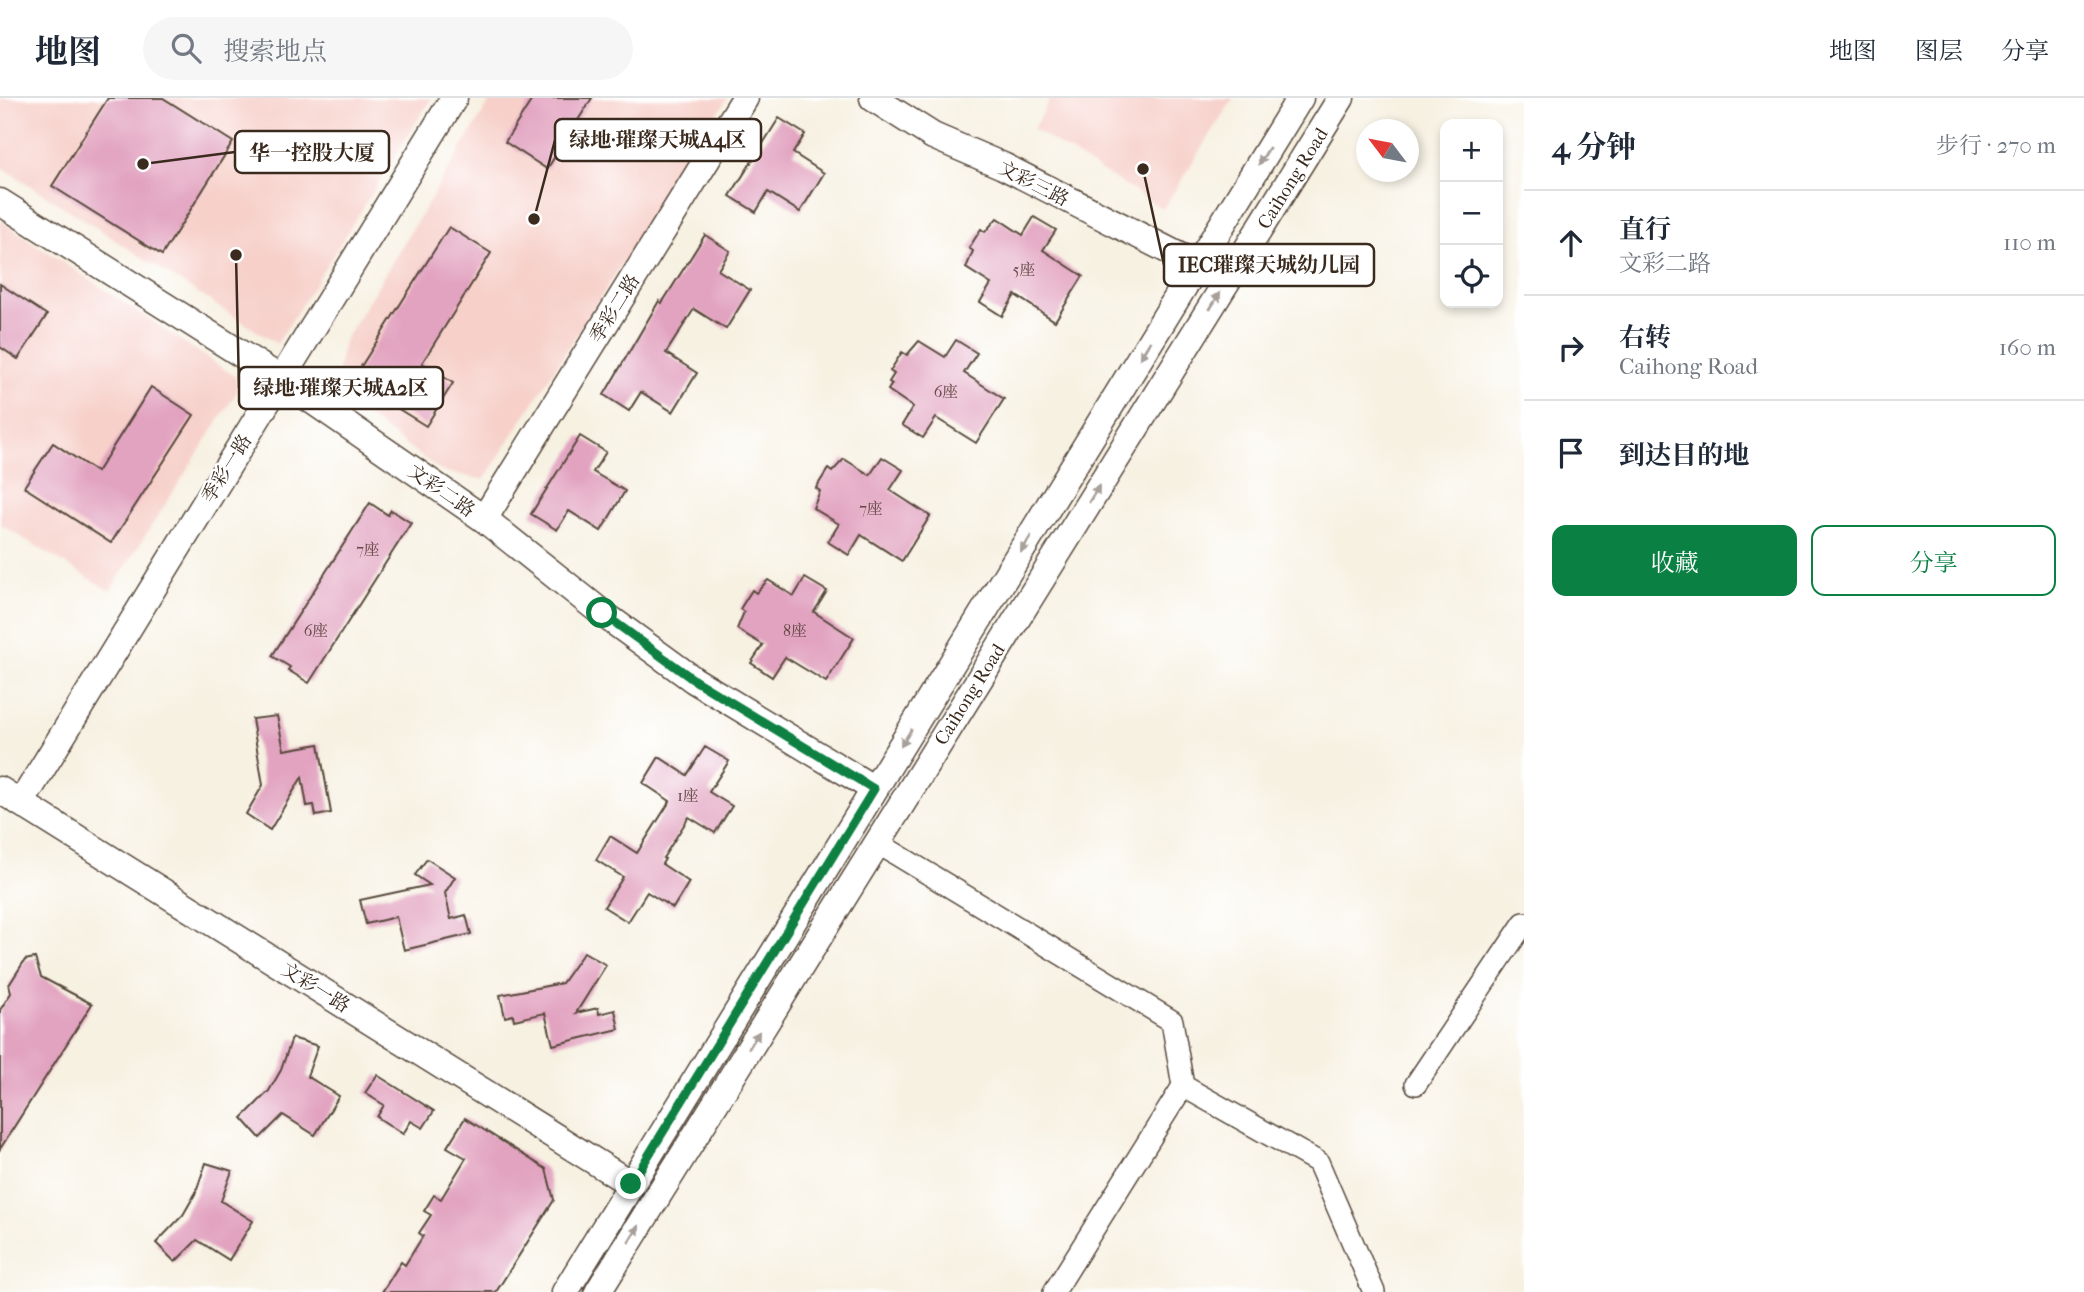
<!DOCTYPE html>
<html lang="zh">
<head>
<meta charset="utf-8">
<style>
  :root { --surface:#fff; --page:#f6f6f7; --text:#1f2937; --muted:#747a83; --line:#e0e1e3; --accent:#0b8043 }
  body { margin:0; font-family:"IM FELL French Canon","Noto Serif SC",serif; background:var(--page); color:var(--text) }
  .controls { position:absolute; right:21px; top:21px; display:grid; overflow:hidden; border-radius:14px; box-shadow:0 4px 10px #0003 }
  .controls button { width:63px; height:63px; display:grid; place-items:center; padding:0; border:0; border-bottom:2px solid var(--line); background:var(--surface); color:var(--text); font:35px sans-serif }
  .compass { position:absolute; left:1356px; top:21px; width:63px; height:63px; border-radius:50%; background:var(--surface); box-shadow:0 4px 10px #0003; rotate:302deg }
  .stop { position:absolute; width:21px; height:21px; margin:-16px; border:5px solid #0b8043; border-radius:50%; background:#fff }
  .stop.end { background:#0b8043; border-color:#fff; box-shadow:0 2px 7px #0008 }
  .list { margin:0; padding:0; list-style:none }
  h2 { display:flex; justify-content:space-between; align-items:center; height:91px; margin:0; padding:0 28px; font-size:30px }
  h2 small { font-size:23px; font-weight:400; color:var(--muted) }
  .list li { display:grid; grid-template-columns:46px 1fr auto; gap:21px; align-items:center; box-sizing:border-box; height:105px; padding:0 28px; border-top:2px solid var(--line) }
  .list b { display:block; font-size:26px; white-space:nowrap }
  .list p { margin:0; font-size:23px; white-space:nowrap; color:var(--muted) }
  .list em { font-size:23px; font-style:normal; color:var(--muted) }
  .actions { display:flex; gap:14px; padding:21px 28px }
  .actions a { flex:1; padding:16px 0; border:2px solid var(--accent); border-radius:14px; text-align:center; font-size:24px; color:var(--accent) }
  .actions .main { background:var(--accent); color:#fff }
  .icon { flex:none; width:38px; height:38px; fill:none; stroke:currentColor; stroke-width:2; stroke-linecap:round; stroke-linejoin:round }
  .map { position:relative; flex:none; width:1524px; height:1194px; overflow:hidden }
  header { display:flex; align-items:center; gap:42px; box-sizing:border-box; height:98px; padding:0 35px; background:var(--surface); border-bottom:2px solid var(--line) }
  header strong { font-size:33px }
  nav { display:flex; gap:38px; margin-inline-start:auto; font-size:24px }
  .search { width:490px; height:63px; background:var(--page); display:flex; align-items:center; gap:18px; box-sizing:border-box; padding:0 24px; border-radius:38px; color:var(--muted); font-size:26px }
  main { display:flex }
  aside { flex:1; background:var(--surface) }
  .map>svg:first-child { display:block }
  .built { fill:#f7d0ca }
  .building { fill:#e2a3c0 }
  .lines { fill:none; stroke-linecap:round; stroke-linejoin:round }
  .minor-casing { stroke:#57483b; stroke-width:24 }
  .tertiary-casing { stroke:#57483b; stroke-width:29 }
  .minor { stroke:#fff; stroke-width:21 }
  .tertiary { stroke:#fff; stroke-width:26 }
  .oneway { fill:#a79f9a }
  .route { stroke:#0b8043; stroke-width:9 }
  .labels { text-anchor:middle; stroke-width:5; stroke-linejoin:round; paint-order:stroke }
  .number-label { font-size:16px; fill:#654846 }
  .street-label { font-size:19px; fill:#3b2a1e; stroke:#fff }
  .leader { fill:none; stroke:#3b2a1e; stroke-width:2.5 }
  .callout-dot { fill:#3b2a1e; stroke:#fff; stroke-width:2.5 }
  .callout { fill:#fff; stroke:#3b2a1e; stroke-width:2.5 }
  .callout-label { font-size:21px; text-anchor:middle; font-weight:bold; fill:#3b2a1e }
</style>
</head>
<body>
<header>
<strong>地图</strong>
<div class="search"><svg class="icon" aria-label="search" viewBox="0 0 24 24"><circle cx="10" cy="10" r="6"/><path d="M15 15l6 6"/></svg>搜索地点</div>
<nav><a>地图</a><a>图层</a><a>分享</a></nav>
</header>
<main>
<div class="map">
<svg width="1524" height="1194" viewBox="0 0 1524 1194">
  <rect width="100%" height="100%" fill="#fff"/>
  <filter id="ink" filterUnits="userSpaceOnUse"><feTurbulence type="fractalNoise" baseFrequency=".0143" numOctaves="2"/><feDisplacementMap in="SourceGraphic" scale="14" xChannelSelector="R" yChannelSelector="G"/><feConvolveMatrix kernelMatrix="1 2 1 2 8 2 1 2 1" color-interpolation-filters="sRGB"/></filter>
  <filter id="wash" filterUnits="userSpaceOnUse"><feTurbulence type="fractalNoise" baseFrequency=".00686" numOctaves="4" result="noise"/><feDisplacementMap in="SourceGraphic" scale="28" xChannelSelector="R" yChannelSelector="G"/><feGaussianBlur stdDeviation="1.57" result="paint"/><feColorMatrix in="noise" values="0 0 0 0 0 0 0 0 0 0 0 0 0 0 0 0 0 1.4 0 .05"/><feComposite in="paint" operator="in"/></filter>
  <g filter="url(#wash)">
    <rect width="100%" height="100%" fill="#f7f1e2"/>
    <!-- built -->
    <g class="built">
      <polygon points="0,0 432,0 277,246 0,68"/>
      <polygon points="492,0 728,0 484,382 441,373 341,299 338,270 344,243"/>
      <polygon points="1051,0 1233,0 1163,111 1033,31"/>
      <polygon points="0,122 236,279 237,294 110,493 0,426"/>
    </g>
    <g id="blocks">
      <!-- building -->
      <g class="building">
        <polygon points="108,0 163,0 233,44 162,157 52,88"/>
        <polygon points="533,0 592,0 547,71 505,44"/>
        <polygon points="779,20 805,36 793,55 824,75 800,114 768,94 756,114 730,98"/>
        <polygon points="1034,119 1056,132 1043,152 1083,178 1055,223 1015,197 1002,218 980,204 991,186 966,170 973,153 969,150 981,131 985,134 997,120 1023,137"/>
        <polygon points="449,129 491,155 422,265 453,285 426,328 376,297 379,293 355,278"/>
        <polygon points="705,137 730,153 718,172 750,192 726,231 694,211 666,255 697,275 673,314 641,294 629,313 604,297 659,203 662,205"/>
        <polygon points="0,186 47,217 18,261 0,249"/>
        <polygon points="956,242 977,255 964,275 1004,301 976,345 936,320 923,340 902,327 913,309 888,292 892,286 889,284 894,276 890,273 902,254 907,257 919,243 945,259"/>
        <polygon points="151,289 194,317 111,445 24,389 53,345 97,374"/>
        <polygon points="580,338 606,354 593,374 625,393 601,433 569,413 557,432 531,416"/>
        <polygon points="882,359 903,372 890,392 930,418 902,463 861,437 849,457 828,444 839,426 813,410 820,393 816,390 828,371 832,374 844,361 870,377"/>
        <polygon points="370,405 388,417 391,412 411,425 309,585 288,572 290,569 272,558"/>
        <polygon points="805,480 827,493 814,514 854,540 826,584 785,559 772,579 751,565 763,547 737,531 744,514 740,511 752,492 756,495 768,482 794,498"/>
        <polygon points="277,618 284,652 319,646 331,715 316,718 314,707 307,708 302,679 270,732 246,716 263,687 252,621"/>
        <polygon points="705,649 729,663 709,694 732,708 715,735 689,719 663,760 665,761 662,766 689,784 673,810 647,794 628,824 604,809 623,779 596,762 610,738 637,755 670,703 643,685 659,659 687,677"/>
        <polygon points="427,761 455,779 445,795 451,821 466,817 471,836 404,852 396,819 366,826 360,802 430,787 415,777"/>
        <polygon points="584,854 606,867 576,915 598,910 599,916 615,912 619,931 553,947 545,915 514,922 513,917 505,919 500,897 562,885"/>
        <polygon points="35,860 41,879 92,906 0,1051 0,912 11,895 9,887 25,862"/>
        <polygon points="292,940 318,948 307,978 339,998 315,1037 283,1017 260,1040 242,1020 269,993 281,972"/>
        <polygon points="377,977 434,1013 423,1030 411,1023 403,1036 377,1019 384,1007 365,995"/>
        <polygon points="465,1020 546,1071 554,1102 496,1194 382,1194 401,1164 405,1167 423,1138 419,1135 431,1117 424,1113 434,1097 441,1101 466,1060 447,1049"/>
        <polygon points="206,1065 232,1073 221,1103 253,1123 229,1162 197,1142 175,1164 156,1145 183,1117 195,1096"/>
      </g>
    </g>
  </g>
  <g filter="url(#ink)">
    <use href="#blocks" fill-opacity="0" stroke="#57483b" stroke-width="2"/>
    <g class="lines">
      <defs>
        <g id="minor">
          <polyline points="876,744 1172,923 1183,988 1318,1064 1374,1194"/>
          <polyline points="1416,986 1524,825"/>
          <polyline points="1054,1194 1183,988"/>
        </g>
        <g id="tertiary">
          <polyline points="873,0 933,38 1003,68 1197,167"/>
          <polyline points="0,104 281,281 484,421 602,515 694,582 874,691"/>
          <polyline points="484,421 745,0"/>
          <polyline points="0,692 631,1086"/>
          <polyline points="21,705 454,0"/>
          <polyline points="565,1194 1300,0"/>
          <polyline points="598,1194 1341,0"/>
        </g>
      </defs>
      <!-- minor casing -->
      <use href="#minor" class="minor-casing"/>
      <!-- tertiary casing -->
      <use href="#tertiary" class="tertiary-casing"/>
      <!-- minor -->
      <use href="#minor" class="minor"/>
      <!-- tertiary -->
      <use href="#tertiary" class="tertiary"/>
    </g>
    <!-- one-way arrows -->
    <defs><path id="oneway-solid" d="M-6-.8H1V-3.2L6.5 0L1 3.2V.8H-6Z" transform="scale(1.75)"/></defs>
    <g class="oneway">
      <use href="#oneway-solid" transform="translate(1264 58) rotate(122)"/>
      <use href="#oneway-solid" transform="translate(1215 203) rotate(-58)"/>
      <use href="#oneway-solid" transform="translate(1145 252) rotate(122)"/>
      <use href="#oneway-solid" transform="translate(1094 396) rotate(-58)"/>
      <use href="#oneway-solid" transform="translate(1026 446) rotate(122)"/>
      <use href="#oneway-solid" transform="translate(906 640) rotate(122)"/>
      <use href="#oneway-solid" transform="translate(754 942) rotate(-58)"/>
      <use href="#oneway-solid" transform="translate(634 1136) rotate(-58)"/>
    </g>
  </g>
  <g class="lines" filter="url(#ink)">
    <!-- route -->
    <polyline class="route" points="602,515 694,582 874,691 631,1086"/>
  </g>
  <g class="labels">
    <!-- number labels -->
    <g class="number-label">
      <text x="1024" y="177">5座</text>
      <text x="946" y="299">6座</text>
      <text x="871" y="416">7座</text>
      <text x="368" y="457">7座</text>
      <text x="316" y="538">6座</text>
      <text x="795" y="538">8座</text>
      <text x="688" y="703">1座</text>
    </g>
    <!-- street labels -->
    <g class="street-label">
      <text transform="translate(1292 80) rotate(-58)" y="7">Caihong Road</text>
      <text transform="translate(1034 85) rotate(27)" y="7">文彩三路</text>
      <text transform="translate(614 210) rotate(-58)" y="7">季彩二路</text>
      <text transform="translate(226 370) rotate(-58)" y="7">季彩一路</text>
      <text transform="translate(442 392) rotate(35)" y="7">文彩二路</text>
      <text transform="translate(969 596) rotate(-58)" y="7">Caihong Road</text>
      <text transform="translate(316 889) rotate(32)" y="7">文彩一路</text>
    </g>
  </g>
  <!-- callouts -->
  <path class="leader" d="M534 121L555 42M143 66L235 54M1143 71L1164 167M236 157L239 290"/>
  <g class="callout-dot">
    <circle cx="534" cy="121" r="7"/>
    <circle cx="143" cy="66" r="7"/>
    <circle cx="1143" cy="71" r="7"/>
    <circle cx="236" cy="157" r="7"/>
  </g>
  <g class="callout">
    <rect x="555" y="21" width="206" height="42" rx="7"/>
    <rect x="235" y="33" width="154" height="42" rx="7"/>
    <rect x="1164" y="146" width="210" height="42" rx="7"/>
    <rect x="239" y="269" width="204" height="42" rx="7"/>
  </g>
  <g class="callout-label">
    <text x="658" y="49">绿地·璀璨天城A4区</text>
    <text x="312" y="62">华一控股大厦</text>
    <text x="1269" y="174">IEC璀璨天城幼儿园</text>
    <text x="341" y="297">绿地·璀璨天城A2区</text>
  </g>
</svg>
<div class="controls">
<button>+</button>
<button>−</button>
<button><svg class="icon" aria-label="locate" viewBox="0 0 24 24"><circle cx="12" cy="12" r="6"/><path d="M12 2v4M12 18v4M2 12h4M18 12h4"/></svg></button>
</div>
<svg class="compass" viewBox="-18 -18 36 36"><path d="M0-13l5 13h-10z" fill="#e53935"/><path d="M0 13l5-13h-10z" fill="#747a83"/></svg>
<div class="stop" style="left:602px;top:515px"></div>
<div class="stop end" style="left:631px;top:1086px"></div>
</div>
<aside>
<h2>4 分钟<small>步行 · 270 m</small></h2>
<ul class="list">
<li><svg class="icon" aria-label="ahead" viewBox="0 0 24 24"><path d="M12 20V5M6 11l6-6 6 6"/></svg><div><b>直行</b><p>文彩二路</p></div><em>110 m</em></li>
<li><svg class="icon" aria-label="right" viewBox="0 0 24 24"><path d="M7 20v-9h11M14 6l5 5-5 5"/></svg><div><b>右转</b><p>Caihong Road</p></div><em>160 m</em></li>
<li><svg class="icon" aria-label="arrive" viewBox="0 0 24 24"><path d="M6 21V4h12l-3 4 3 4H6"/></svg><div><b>到达目的地</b></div></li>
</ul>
<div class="actions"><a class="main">收藏</a><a>分享</a></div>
</aside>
</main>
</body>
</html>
